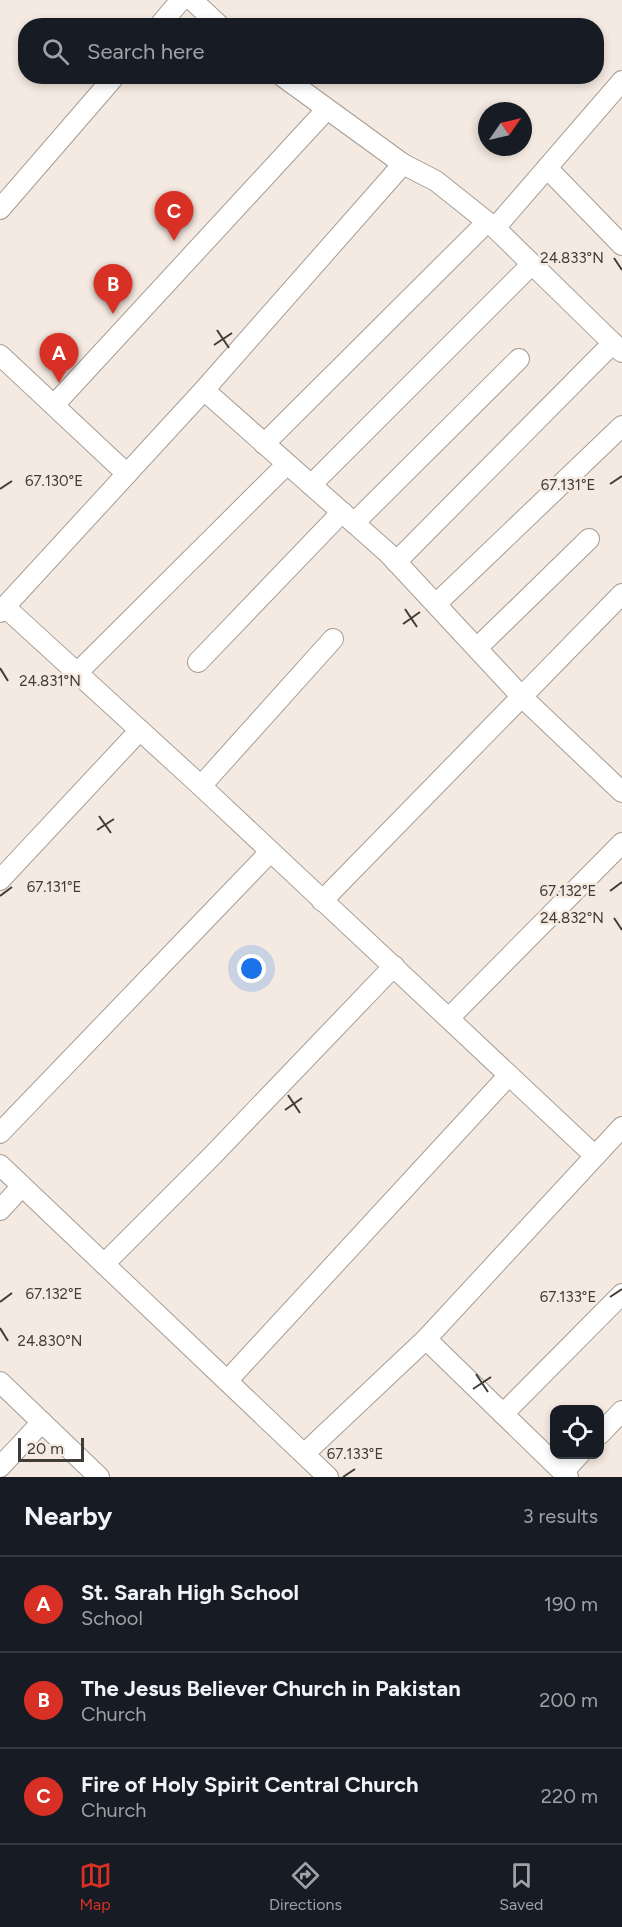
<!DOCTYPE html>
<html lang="en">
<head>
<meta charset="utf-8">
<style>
  :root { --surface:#171b24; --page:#20242c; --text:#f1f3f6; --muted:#9ea1a6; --line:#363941; --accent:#d93025 }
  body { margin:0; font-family:Figtree,sans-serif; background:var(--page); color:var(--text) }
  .controls { position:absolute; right:18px; bottom:18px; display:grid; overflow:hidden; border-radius:12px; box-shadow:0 3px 9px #0003 }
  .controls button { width:54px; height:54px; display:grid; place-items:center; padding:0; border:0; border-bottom:2px solid var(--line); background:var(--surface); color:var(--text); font:30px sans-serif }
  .compass { position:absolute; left:478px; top:102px; width:54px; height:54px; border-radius:50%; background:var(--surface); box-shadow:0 3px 9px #0003; rotate:56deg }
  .scale { position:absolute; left:18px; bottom:15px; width:66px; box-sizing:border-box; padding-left:6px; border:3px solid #403c38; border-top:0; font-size:16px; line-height:21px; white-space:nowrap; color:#403c38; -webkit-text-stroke:4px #f5eae1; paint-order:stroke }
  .you { position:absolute; left:252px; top:969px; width:21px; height:21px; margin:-15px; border:4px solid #fff; border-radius:50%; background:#1a73e8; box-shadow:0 0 0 9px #1a73e833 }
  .badge { display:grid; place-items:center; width:39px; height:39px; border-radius:50%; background:var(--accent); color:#fff; font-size:20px; font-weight:700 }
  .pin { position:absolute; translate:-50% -50px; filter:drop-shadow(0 2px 3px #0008) }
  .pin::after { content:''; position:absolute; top:32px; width:21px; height:18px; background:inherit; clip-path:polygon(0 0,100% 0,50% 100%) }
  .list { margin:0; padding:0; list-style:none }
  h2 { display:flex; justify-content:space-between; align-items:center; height:78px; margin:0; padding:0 24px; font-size:26px }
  h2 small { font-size:20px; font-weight:400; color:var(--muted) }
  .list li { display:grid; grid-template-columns:39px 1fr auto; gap:18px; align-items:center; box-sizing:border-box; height:96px; padding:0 24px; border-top:2px solid var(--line) }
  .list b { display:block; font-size:22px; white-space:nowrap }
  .list p { margin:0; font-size:20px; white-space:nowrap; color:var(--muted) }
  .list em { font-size:20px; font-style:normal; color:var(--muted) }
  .icon { flex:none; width:33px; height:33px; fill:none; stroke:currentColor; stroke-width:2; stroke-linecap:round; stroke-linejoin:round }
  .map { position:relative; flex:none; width:622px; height:1477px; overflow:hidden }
  .search { position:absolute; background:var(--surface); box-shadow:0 3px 9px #0003; left:18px; right:18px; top:18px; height:66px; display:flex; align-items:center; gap:15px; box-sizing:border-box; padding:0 21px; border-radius:24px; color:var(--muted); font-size:22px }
  .sheet { height:366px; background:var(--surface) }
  nav { display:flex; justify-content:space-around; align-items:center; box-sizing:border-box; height:84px; border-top:2px solid var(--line); background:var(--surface); font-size:16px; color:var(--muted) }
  nav a { display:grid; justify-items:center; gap:3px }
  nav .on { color:var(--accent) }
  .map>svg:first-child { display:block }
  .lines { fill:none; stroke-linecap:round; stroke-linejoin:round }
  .street-casing { stroke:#a79d95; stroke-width:22 }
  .street { stroke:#fff; stroke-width:20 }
  .ticks { fill:none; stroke:#403c38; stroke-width:2 }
  .ticks-label { font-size:15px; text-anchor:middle; fill:#403c38; stroke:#f5eae1; stroke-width:5; stroke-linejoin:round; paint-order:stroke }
</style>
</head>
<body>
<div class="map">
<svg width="622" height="1477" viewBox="0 0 622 1477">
  <rect width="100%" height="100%" fill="#f5eae1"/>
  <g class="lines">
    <defs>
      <g id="street">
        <polyline points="192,0 220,26"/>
        <polyline points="159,26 181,0"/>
        <polyline points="282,76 403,164 436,181 495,228 622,352"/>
        <polyline points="547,168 622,245"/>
        <polyline points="0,209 115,76"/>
        <polyline points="495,228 622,81"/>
        <polyline points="0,355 127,474"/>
        <polyline points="204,390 388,553 522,697 622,792"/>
        <polyline points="54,405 327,109"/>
        <polyline points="264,444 487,222"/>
        <polyline points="311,485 532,264"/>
        <polyline points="354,523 519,359"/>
        <polyline points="396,562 613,343"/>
        <polyline points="436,604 622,426"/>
        <polyline points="5,607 201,786 594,1155"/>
        <polyline points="0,612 204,390 403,164"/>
        <polyline points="477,648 589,539"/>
        <polyline points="198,662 342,512"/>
        <polyline points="77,673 287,464"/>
        <polyline points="201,786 333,639"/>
        <polyline points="0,880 140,730"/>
        <polyline points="322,901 622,594"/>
        <polyline points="449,1018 622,843"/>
        <polyline points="0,1133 270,852"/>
        <polyline points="0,1165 328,1477"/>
        <polyline points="0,1210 22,1186"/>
        <polyline points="104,1264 212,1156 394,966"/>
        <polyline points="426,1339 568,1477"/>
        <polyline points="227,1381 509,1075"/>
        <polyline points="0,1382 99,1477"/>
        <polyline points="503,1414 622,1294"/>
        <polyline points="600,1434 622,1411"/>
        <polyline points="304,1454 426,1339 622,1127"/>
        <polyline points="0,1467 42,1422"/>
        <polyline points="563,1472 580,1454"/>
      </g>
    </defs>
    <!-- street casing -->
    <use href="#street" class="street-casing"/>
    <!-- street -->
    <use href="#street" class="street"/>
  </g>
  <!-- ticks -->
  <path class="ticks" d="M 614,258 L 622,270M 217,330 L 229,348M 214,345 L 232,333M 610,484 L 622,476M 0,489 L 12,481M 405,609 L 417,627M 403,624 L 420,612M 0,668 L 8,681M 99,816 L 111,833M 97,830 L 114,819M 610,891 L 622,882M 0,896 L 12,887M 614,918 L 622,930M 288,1095 L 300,1113M 285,1110 L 302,1098M 610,1297 L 622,1289M 0,1302 L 12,1293M 0,1328 L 8,1341M 476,1374 L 488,1392M 473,1389 L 491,1377M 343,1477 L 355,1469"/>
  <g class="ticks-label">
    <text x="572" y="263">24.833°N</text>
    <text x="54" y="486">67.130°E</text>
    <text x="568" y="490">67.131°E</text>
    <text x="50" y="686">24.831°N</text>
    <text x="54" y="892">67.131°E</text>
    <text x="568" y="896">67.132°E</text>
    <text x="572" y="923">24.832°N</text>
    <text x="54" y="1299">67.132°E</text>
    <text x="568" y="1302">67.133°E</text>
    <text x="50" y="1346">24.830°N</text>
    <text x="355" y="1459">67.133°E</text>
  </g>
</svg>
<div class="controls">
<button><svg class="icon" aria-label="locate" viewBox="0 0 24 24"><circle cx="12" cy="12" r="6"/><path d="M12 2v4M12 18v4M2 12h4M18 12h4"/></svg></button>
</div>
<svg class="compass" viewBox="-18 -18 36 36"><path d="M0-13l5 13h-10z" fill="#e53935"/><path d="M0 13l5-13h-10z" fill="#9ea1a6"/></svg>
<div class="scale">20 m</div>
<div class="you"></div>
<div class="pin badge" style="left:59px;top:383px">A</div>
<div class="pin badge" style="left:113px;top:314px">B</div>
<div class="pin badge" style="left:174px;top:241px">C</div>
<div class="search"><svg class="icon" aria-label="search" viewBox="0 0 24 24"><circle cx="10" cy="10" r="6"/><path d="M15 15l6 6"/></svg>Search here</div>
</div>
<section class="sheet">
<h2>Nearby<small>3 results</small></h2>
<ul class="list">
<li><span class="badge">A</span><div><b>St. Sarah High School</b><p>School</p></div><em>190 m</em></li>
<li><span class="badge">B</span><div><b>The Jesus Believer Church in Pakistan</b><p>Church</p></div><em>200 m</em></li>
<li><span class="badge">C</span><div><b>Fire of Holy Spirit Central Church</b><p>Church</p></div><em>220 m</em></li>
</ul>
</section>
<nav>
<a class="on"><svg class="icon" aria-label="map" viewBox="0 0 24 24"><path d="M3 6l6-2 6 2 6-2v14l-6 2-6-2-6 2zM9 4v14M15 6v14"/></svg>Map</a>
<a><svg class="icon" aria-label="directions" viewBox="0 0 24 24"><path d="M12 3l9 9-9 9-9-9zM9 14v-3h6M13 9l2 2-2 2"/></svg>Directions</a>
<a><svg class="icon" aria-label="saved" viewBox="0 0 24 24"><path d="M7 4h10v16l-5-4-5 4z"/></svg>Saved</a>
</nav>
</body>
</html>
